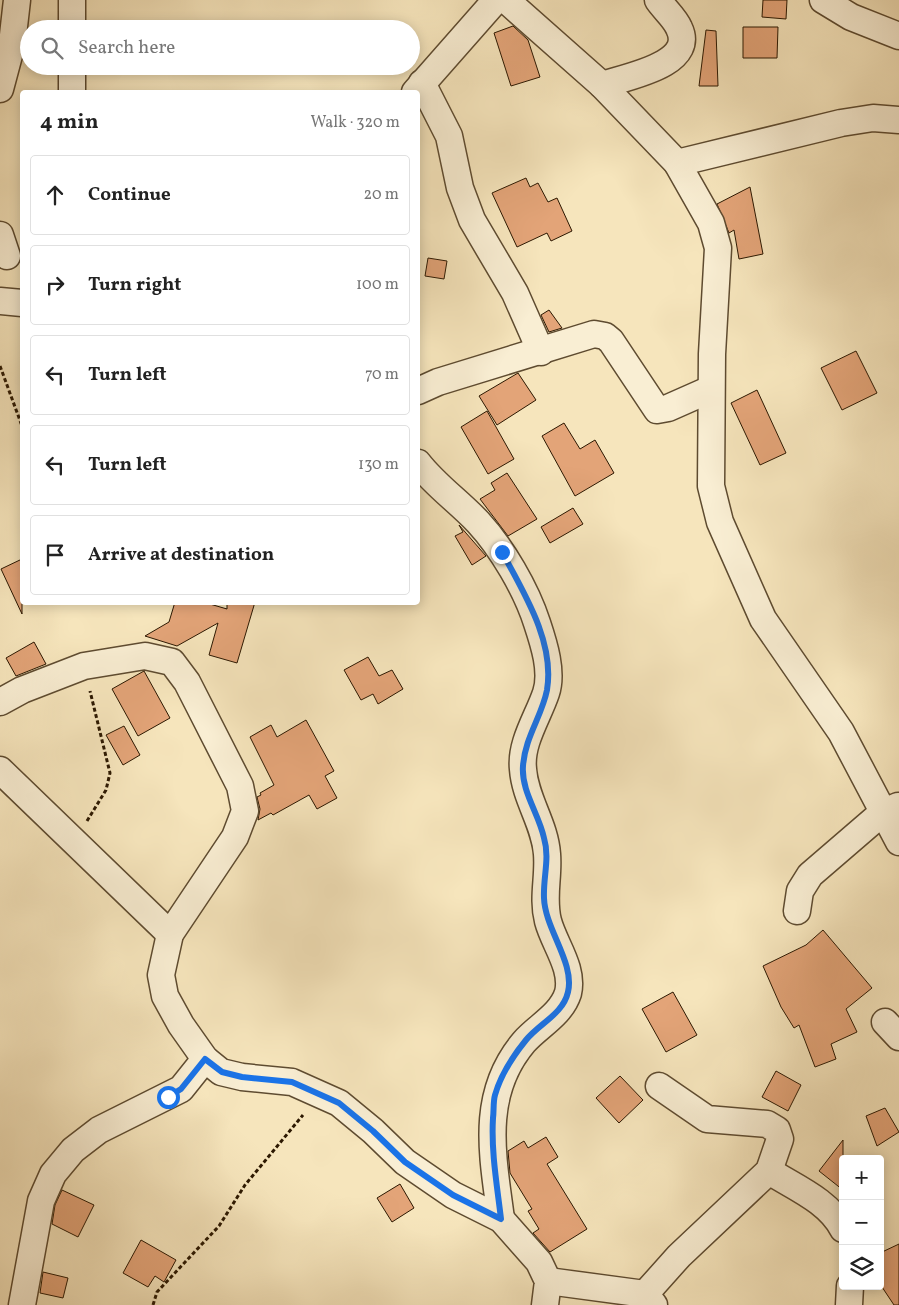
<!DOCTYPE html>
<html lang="en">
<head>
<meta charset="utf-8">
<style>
  :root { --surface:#fff; --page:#f6f6f6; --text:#222; --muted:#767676; --line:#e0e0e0 }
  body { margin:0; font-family:Vollkorn,serif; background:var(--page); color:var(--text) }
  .controls { position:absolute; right:15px; bottom:15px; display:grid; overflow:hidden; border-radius:5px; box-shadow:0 2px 12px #0003 }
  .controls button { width:45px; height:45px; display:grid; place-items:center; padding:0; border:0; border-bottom:1px solid var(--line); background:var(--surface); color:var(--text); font:25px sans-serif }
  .stop { position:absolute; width:15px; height:15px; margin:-11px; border:4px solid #1a73e8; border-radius:50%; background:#fff }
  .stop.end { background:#1a73e8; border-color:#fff; box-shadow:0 1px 5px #0008 }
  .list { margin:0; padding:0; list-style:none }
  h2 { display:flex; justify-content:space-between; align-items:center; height:65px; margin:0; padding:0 20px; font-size:21px }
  h2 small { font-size:16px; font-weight:400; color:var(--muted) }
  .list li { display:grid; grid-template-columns:32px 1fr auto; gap:15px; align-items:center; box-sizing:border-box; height:80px; margin:0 10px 10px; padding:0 10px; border:1px solid var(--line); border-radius:5px }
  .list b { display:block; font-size:19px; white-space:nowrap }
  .list em { font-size:16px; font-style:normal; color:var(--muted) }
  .icon { flex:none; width:28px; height:28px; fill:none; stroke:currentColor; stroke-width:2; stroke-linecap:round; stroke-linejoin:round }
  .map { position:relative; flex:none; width:899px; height:1305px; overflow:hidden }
  .search { position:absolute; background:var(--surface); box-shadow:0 2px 12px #0003; left:20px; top:20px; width:400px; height:55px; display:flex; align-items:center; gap:12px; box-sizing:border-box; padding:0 18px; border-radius:28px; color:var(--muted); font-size:19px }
  .panel { position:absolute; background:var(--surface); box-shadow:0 2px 12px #0003; left:20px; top:90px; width:400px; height:515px; border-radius:5px }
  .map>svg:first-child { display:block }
  .building { fill:#e3a478; stroke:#2c1801 }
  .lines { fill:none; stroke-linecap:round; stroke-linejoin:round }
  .minor-casing { stroke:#5e4b30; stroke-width:29 }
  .path { stroke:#2c1801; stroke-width:3; stroke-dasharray:4 2.5; stroke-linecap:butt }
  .minor { stroke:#f9eed3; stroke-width:26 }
  .route { stroke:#1a73e8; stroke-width:6 }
</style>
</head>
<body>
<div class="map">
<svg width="899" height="1305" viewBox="0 0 899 1305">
  <rect width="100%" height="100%" fill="#f6e5bc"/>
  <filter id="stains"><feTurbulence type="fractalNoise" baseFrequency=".004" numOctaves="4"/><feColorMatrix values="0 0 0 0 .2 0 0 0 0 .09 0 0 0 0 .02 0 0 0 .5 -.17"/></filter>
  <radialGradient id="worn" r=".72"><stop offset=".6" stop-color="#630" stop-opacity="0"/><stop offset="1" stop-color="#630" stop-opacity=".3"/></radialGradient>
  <!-- building -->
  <g class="building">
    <polygon points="763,0 787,0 786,19 762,17"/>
    <polygon points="513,26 528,40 540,77 511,86 494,33"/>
    <polygon points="743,27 778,27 777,58 743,58"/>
    <polygon points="706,30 716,31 718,86 699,86"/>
    <polygon points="526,178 530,187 538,183 548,202 557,198 572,231 551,241 547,233 517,247 492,193"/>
    <polygon points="750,187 763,254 739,259 734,230 729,233 717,204"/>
    <polygon points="428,258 447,261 444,279 425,276"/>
    <polygon points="549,310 562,328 549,332 541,315"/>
    <polygon points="856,351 877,393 842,410 821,368"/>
    <polygon points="518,373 536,400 497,425 479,396"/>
    <polygon points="757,390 786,453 760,465 731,403"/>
    <polygon points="487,411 514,459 488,474 461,427"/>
    <polygon points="564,423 580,449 595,440 614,473 575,496 542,436"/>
    <polygon points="507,473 537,519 508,536 480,499 495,490 491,483"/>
    <polygon points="573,508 583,524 550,543 541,527"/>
    <polygon points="459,525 486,556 472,565 455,536 463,532"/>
    <polygon points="22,559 22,614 1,569"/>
    <polygon points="175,602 203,602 227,609 227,602 255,602 237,663 209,655 218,623 177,646 145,636 169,622"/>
    <polygon points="34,642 46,664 16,676 6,658"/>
    <polygon points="368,657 379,676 392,670 403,689 378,704 373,694 361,700 344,670"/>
    <polygon points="144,671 170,718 138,736 112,689"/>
    <polygon points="306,720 334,771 325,776 337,798 317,809 309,795 273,815 271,813 258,820 260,809 257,797 261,795 260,793 274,785 250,737 271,725 277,737"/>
    <polygon points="124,726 140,755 123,765 106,735"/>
    <polygon points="823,930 872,988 846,1009 857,1032 831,1044 836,1059 815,1067 799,1025 794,1028 781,1007 763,966 806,945"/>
    <polygon points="673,992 697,1035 666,1052 642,1009"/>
    <polygon points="776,1071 801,1085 788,1111 762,1097"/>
    <polygon points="620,1076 643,1100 619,1123 596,1098"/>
    <polygon points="885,1108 899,1132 877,1146 866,1116"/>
    <polygon points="546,1137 558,1157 547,1164 587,1229 550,1252 533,1233 539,1229 528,1211 532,1209 510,1173 508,1151 524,1141 528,1148"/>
    <polygon points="843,1140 843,1190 819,1171"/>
    <polygon points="400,1184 414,1208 392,1222 377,1198"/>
    <polygon points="62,1190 94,1205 78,1237 52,1224 55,1205"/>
    <polygon points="141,1240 176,1260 164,1282 155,1276 148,1287 123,1273"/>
    <polygon points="899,1244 899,1305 894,1305 880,1284 880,1253"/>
    <polygon points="43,1272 68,1278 63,1298 40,1293"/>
  </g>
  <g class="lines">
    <defs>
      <g id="minor">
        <polyline points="72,0 72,29"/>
        <polyline points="506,0 602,85 677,163 711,223 718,248 712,354 711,486 720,522 763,619 841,732 899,842"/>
        <polyline points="823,0 851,17 899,36"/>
        <polyline points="72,66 72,92"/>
        <polyline points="422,83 449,136 460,188 472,220 515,293 541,352"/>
        <path d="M 602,85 C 625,77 697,65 679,28 C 675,18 664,9 658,0"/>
        <polyline points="0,89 12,44 17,0"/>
        <polyline points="415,92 496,0"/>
        <polyline points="677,163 841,123 873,118 899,120"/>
        <polyline points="0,235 7,256"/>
        <polyline points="0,301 22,303"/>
        <polyline points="418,391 438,382 594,334 605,336 611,341 657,410 668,408 711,389"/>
        <path d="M 418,463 C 435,485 458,501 478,522 C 502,548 526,589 537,623 C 544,644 553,672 546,693 C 538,717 520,743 523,769 C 525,799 545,824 547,854 C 549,877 542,898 548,921 C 554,944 574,968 568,993 C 561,1015 538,1026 524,1042 C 479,1095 493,1157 501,1219"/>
        <polyline points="0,702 22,690 84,666 145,656 172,662 187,682 240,786 245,811 235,837 170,934 161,975 165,996 181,1025 205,1059 221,1072 242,1077 292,1082 339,1103 373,1131 405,1162 453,1195 501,1219 539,1262 548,1281 545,1305"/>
        <polyline points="0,770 170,934"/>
        <polyline points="797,911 800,891 810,875 882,813 898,806"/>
        <polyline points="885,1022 899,1037"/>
        <path d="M 769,1171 C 794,1187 829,1201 843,1229"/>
        <polyline points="548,1281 645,1294 654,1305"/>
        <polyline points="645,1294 679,1256 769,1171 780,1139 777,1130 767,1124 707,1119 659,1086"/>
        <polyline points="22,1305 41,1201 53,1174 73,1150 99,1130 181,1089 205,1059"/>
        <polyline points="849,1305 850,1286"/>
      </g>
    </defs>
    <!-- minor casing -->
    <use href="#minor" class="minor-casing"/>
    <!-- path -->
    <g class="path">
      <polyline points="0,366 22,426"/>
      <polyline points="87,821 106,790 110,773 90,691"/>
      <polyline points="153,1305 157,1292 219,1226 245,1185 303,1115"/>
    </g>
    <!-- minor -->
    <use href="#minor" class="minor"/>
  </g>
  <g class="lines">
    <!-- route -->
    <path class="route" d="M 168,1097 L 181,1089 L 205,1059 L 222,1072 L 242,1077 L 292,1082 L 339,1103 L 373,1131 L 405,1162 L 453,1195 L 501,1219 C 497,1185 491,1152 493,1118 C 494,1111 493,1102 495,1095 C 501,1074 513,1056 526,1040 C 540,1023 563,1014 568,992 C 575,963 545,929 544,898 C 543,877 550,858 544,838 C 539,814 521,791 523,766 C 525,737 542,716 547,690 C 555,642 524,593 502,552"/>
  </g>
  <rect width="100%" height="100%" filter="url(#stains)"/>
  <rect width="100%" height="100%" fill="url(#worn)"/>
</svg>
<div class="controls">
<button>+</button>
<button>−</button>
<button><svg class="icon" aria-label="layers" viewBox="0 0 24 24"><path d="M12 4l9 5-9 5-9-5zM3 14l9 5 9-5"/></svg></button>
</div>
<div class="stop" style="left:168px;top:1097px"></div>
<div class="stop end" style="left:502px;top:552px"></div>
<div class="search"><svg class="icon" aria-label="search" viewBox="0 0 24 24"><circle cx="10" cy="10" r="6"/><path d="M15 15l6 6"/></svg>Search here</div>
<section class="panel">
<h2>4 min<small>Walk · 320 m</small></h2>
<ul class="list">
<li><svg class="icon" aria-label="ahead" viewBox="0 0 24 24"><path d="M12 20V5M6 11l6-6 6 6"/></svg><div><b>Continue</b></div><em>20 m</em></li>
<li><svg class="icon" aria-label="right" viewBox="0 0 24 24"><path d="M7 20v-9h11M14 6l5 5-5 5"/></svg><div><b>Turn right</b></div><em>100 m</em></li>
<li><svg class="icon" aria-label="left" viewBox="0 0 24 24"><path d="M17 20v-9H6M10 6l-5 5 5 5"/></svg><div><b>Turn left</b></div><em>70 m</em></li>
<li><svg class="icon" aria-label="left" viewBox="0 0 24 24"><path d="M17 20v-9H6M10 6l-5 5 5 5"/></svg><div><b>Turn left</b></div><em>130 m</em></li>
<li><svg class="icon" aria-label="arrive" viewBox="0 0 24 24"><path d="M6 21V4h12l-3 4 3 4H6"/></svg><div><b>Arrive at destination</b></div></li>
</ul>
</section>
</div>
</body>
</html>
